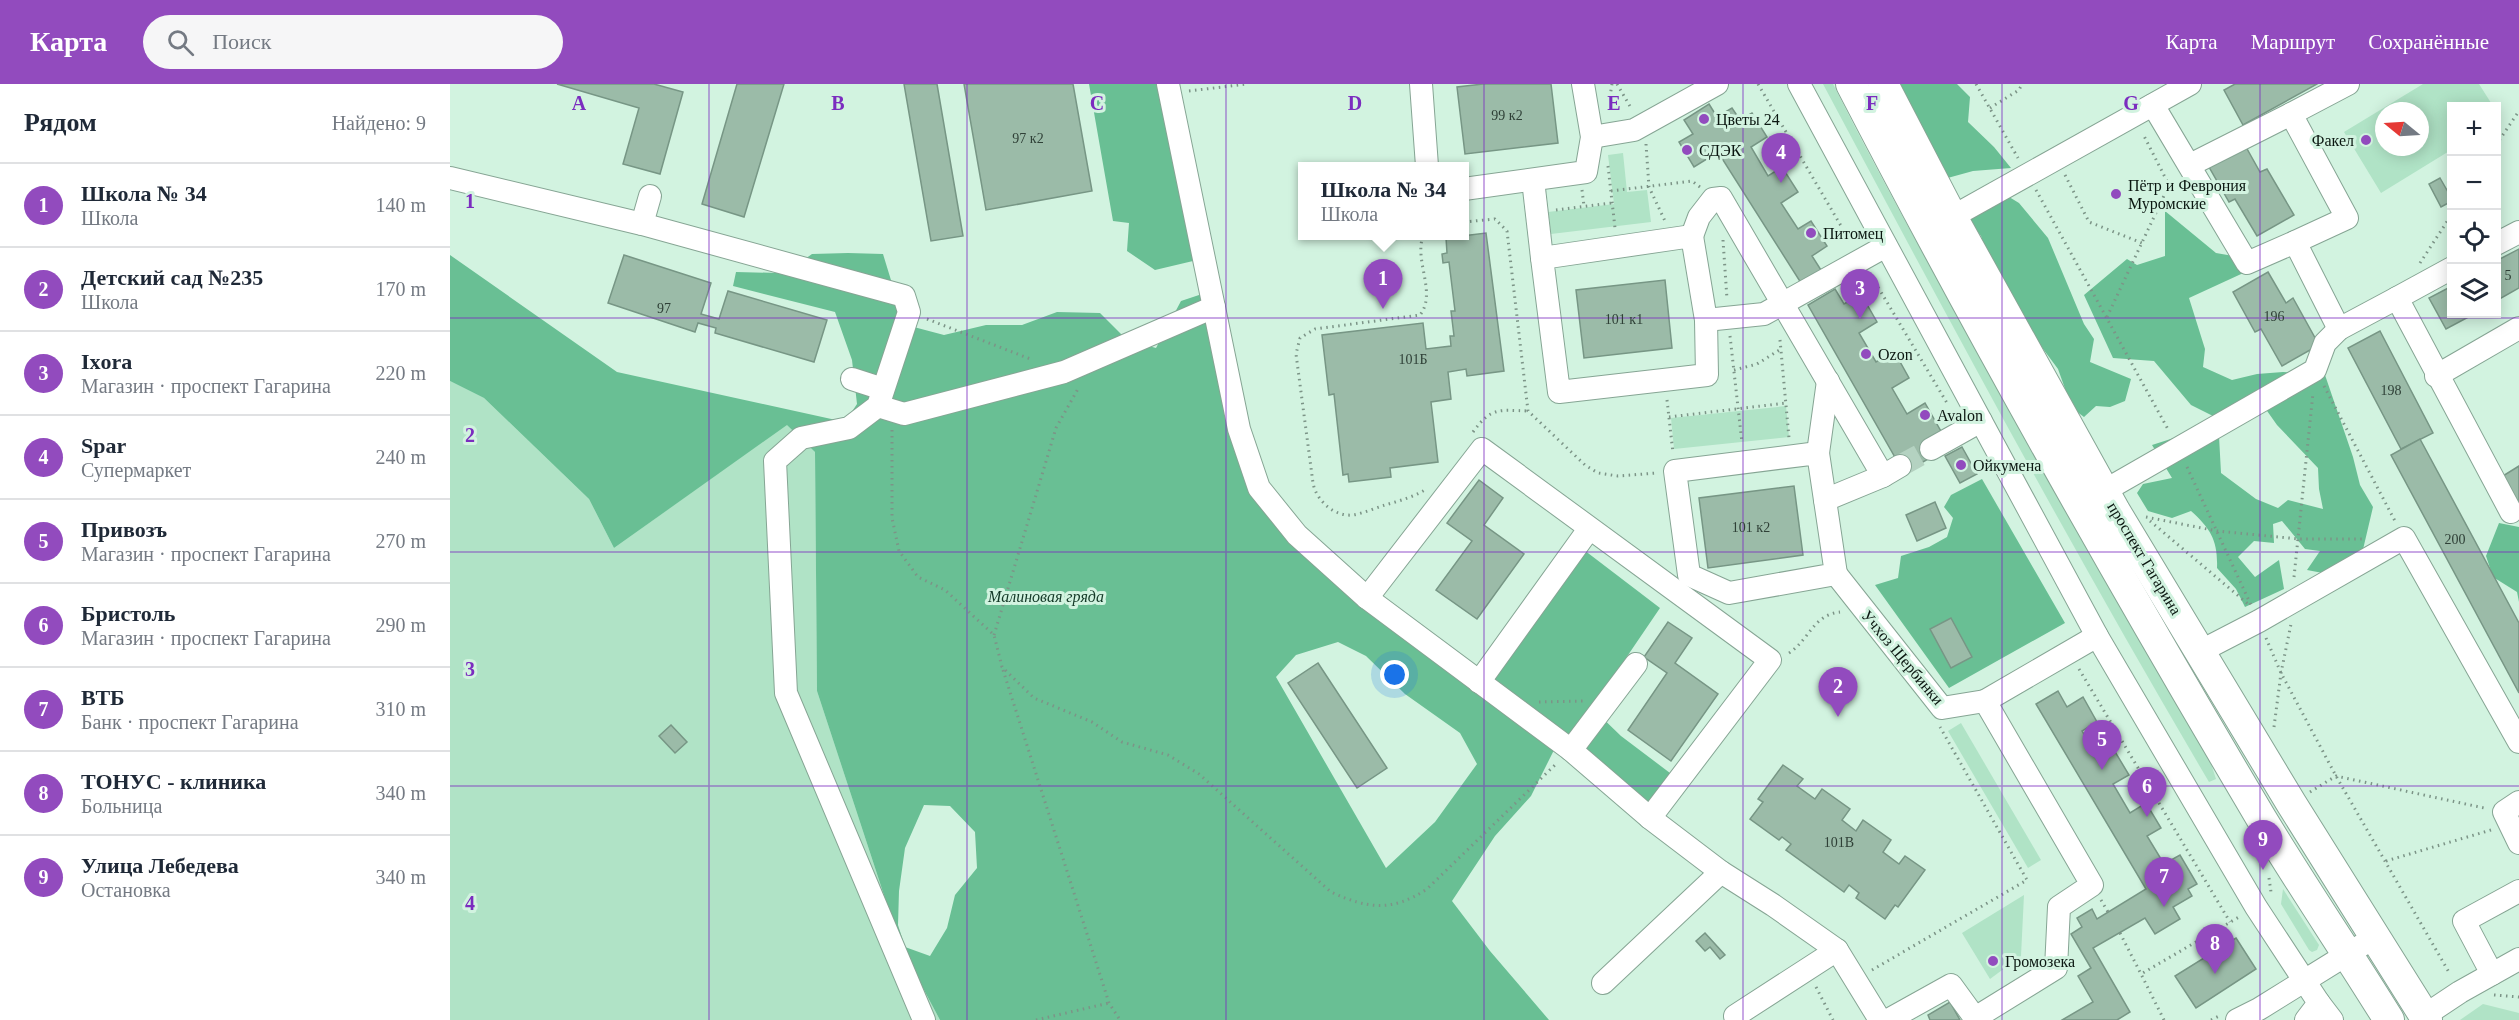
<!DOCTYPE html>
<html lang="ru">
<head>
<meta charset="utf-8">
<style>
  :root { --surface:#fff; --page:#f6f6f7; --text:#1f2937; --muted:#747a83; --line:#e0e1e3; --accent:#924bbe }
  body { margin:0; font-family:Georgia,serif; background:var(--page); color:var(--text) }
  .controls { position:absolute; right:18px; top:18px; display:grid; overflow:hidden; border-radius:0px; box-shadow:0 3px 15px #0003 }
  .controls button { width:54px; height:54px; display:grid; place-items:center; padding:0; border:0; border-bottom:2px solid var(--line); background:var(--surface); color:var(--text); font:30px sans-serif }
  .compass { position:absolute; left:1925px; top:18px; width:54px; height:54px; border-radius:50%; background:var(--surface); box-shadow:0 3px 15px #0003; rotate:288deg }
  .you { position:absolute; left:945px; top:591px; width:21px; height:21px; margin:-15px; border:4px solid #fff; border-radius:50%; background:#1a73e8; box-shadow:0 0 0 9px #1a73e833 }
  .badge { display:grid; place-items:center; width:39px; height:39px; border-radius:50%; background:var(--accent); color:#fff; font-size:20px; font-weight:700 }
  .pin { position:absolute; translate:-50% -50px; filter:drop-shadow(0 2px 3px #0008) }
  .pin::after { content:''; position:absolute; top:32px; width:21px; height:18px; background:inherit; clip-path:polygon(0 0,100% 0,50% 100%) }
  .popup { position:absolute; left:848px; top:78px; width:171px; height:78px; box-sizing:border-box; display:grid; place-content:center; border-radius:0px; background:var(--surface); filter:drop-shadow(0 2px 4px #0005); font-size:20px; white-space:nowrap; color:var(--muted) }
  .popup b { font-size:22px; color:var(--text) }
  .popup::after { content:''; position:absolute; left:50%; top:100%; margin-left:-12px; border:12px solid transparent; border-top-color:var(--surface) }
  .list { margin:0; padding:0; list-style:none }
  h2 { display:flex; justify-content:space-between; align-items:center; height:78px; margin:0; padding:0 24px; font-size:26px }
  h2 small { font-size:20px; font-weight:400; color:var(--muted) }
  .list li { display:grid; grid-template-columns:39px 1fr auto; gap:18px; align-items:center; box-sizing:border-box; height:84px; padding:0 24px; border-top:2px solid var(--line) }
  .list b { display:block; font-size:22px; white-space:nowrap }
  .list p { margin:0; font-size:20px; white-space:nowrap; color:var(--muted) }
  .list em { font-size:20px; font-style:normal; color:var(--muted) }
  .icon { flex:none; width:33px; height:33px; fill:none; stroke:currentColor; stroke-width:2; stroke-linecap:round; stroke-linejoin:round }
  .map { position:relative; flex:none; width:2069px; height:936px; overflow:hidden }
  header { display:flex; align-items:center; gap:36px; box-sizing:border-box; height:84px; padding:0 30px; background:var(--accent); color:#fff }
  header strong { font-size:28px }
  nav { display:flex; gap:33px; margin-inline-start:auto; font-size:21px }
  .search { width:420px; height:54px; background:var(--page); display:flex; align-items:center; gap:15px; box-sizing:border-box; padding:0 21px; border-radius:33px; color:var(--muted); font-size:22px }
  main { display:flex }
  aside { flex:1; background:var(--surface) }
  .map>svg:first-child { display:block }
  .green { fill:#b0e3c6; fill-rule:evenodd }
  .forest { fill:#69bf94; fill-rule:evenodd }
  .building { fill:#9bbba8; stroke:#779685; stroke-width:1.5 }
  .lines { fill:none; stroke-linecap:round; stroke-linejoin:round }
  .minor-tunnel { stroke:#b4d2c1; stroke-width:22; stroke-dasharray:22 11; stroke-linecap:butt }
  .minor-casing { stroke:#86a594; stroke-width:24 }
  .major-casing { stroke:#86a594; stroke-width:32 }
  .path { stroke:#7c9487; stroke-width:3; stroke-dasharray:1.5 4.5; stroke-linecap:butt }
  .minor { stroke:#fff; stroke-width:22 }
  .major { stroke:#fff; stroke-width:30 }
  .grid { fill:none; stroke:#7b2cbf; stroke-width:1.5; stroke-opacity:0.55 }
  .poi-dot { fill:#924bbe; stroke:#d2f3e0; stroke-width:2 }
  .labels { text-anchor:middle; stroke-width:6; stroke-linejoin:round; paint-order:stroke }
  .number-label { font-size:14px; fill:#2f4037 }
  .poi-label { font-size:16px; fill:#0b1711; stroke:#d2f3e0; text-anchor:start }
  .street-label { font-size:16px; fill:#0b1711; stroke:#d2f3e0 }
  .park-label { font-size:16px; font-style:italic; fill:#133927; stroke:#d2f3e0 }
  .grid-label { font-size:20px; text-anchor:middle; font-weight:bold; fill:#7b2cbf; stroke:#d2f3e0; stroke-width:6; stroke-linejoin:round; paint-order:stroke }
</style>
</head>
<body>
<header>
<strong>Карта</strong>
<div class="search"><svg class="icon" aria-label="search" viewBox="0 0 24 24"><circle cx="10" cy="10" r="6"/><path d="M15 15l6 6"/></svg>Поиск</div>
<nav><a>Карта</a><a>Маршрут</a><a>Сохранённые</a></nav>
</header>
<main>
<aside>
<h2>Рядом<small>Найдено: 9</small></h2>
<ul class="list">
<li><span class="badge">1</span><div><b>Школа № 34</b><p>Школа</p></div><em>140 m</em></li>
<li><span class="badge">2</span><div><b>Детский сад №235</b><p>Школа</p></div><em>170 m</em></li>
<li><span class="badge">3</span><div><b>Ixora</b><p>Магазин · проспект Гагарина</p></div><em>220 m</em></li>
<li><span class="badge">4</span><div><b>Spar</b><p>Супермаркет</p></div><em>240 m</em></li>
<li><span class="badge">5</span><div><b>Привозъ</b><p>Магазин · проспект Гагарина</p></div><em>270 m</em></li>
<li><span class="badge">6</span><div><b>Бристоль</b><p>Магазин · проспект Гагарина</p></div><em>290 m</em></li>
<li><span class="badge">7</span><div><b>ВТБ</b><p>Банк · проспект Гагарина</p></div><em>310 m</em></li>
<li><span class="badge">8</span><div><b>ТОНУС - клиника</b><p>Больница</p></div><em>340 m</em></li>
<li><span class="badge">9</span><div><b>Улица Лебедева</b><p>Остановка</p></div><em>340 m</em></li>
</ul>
</aside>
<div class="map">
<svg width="2069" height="936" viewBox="0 0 2069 936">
  <rect width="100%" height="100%" fill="#d2f3e0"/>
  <!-- green -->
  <g class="green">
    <path d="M 1373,0 L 1383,0 C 1418,70 1456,139 1494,207 C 1579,362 1667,515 1757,667 L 1766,695 L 1759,698 C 1624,469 1498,235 1373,0 Z"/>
    <path d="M 1973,0 L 2029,0 L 2043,22 L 2002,22 L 2001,66 L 1931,109 L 1894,48 ZM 1934,27 L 1970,27 L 1970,63 L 1934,63 Z"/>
    <polygon points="1173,69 1177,108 1197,106 1201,138 1101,150 1098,128 1164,120 1158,71"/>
    <polygon points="0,297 34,314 139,415 164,464 337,340 365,368 367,607 451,863 490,936 0,936"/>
    <polygon points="1336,322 1339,353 1224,365 1221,334"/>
    <polygon points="1511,639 1591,776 1578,784 1498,647"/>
    <polygon points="1833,805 1869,861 1867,866 1862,868 1859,866 1831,820"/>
    <polygon points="1574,811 1571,872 1540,895 1512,849"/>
    <polygon points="2033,920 2069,929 2069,936 2010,936"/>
  </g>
  <!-- forest -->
  <g class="forest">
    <polygon points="639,0 710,0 743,177 705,186 677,167 679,139 663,137"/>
    <polygon points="1446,0 1507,0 1520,13 1518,38 1544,63 1561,84 1523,87 1494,95"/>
    <polygon points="1541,102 1569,119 1598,154 1634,240 1644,255 1640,278 1681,295 1675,317 1660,323 1646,322 1634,333 1622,324 1608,285 1582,250 1540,182 1531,152 1508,122"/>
    <path d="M 1715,127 L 1766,169 L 1789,173 L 1802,185 L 1739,214 L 1755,265 L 1753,283 L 1782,296 L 1807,290 L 1833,288 L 1875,291 L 1903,373 L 1910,401 L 1923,423 L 1911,474 L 1878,490 L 1857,486 L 1870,467 L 1855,465 L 1832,437 L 1823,440 L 1824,459 L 1804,457 L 1788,473 L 1805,493 L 1829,476 L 1834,505 L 1795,523 L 1786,505 L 1767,484 C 1768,457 1761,445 1741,427 L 1722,434 L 1698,427 L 1687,409 L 1693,400 L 1722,394 L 1702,361 L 1730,352 L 1769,352 L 1771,389 L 1806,415 L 1828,424 L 1838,416 L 1873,425 L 1869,405 L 1868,384 L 1827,341 L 1815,324 L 1781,341 L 1741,321 L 1704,277 L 1663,274 L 1634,211 L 1677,175 L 1687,181 L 1715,172 Z"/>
    <path d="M 398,169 L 433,170 L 444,206 L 460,242 L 494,251 L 536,241 L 572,241 L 607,228 L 650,229 L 677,256 L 706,264 L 731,217 L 752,210 L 799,401 L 839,459 L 903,516 L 1105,664 L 1081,712 L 1045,752 L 1002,817 L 1040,867 L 1099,936 L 490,936 L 451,863 L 367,607 L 365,368 L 337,341 L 164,464 L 139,415 L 34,314 L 0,297 L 0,171 L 167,288 L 395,338 L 407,320 L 402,276 L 385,228 L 283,202 L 286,188 L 328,189 L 341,185 L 362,170 ZM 888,558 L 916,572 L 955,610 L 1010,649 L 1027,680 L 985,738 L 936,784 L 826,593 L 846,571 ZM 474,721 L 500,722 L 525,748 L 527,784 L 505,811 L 497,844 L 480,872 L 455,863 L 448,841 L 449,807 L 455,764 Z"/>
    <polygon points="1532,395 1615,539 1499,604 1425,501 1448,494 1451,472 1479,463 1497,453 1503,434 1494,423 1501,411"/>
    <polygon points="2049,439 2069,443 2069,518 2067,508 2043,493 2036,472"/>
    <polygon points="1134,466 1210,524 1142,624 1171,652 1220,689 1198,719 1042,596"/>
  </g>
  <!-- building -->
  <g class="building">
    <polygon points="107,0 204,0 233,8 210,90 173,80 189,24"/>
    <polygon points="287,0 334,0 294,133 252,120"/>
    <polygon points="454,0 487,0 513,152 481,157"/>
    <polygon points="514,0 623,0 642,107 536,126"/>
    <polygon points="1033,0 1101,0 1108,59 1015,70 1007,3"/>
    <polygon points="1785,0 1867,0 1793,41 1774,6"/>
    <polygon points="1259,20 1267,33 1282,24 1290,36 1302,29 1317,53 1301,63 1318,92 1332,83 1348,108 1331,119 1348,145 1361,137 1377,162 1362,172 1371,186 1351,199 1268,68 1244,83 1229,58 1243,50 1234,36"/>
    <polygon points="1796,63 1810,88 1817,85 1844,131 1807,152 1785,115 1779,118 1759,83"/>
    <polygon points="1990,94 2002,115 2002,117 1991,123 1979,100"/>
    <polygon points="1036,149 1054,287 1017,292 1016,285 998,288 1001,315 981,318 988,378 940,384 941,393 899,398 898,390 893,391 884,310 879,311 872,251 973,239 976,265 1001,262 1000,252 1004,252 1001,227 1005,227 999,178 993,179 992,170 997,169 996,154"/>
    <polygon points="2069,165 2069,204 2046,217 2046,177"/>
    <polygon points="174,171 261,199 251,230 269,235 278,207 377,236 364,278 265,249 266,244 248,239 245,248 158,219"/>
    <polygon points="1818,188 1836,219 1843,214 1869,261 1832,282 1811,245 1805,248 1783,208"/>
    <polygon points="1215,196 1222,264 1134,274 1126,206"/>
    <polygon points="2002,202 2002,230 2024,230 1996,245 1979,214"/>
    <polygon points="1385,205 1394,220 1411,210 1427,238 1409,249 1426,278 1444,267 1459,294 1442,304 1457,330 1475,319 1492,349 1485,371 1454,389 1358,221"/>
    <polygon points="1930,247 1983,349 1951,365 1898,264"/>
    <polygon points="1970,355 2069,539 2069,609 1941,371"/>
    <polygon points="1512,363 1527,390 1510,399 1495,372"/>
    <polygon points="2069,382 2069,430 2048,395"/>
    <polygon points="1029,396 1053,414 1034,441 1074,470 1027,535 986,506 1022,457 997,439"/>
    <polygon points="1344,402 1353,471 1258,484 1249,414"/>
    <polygon points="1485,418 1496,444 1467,457 1456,431"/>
    <polygon points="1501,534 1522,573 1501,584 1480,545"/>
    <polygon points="1218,538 1242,554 1225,579 1268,610 1221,677 1178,646 1217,589 1194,573"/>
    <polygon points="868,579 937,684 907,704 838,599"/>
    <polygon points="1608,607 1617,623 1633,613 1647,638 1632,647 1649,675 1664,666 1679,691 1663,700 1680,729 1696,719 1711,744 1697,752 1714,780 1730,771 1747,800 1738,805 1742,812 1723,823 1730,835 1705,850 1695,834 1643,864 1680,928 1667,936 1612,936 1643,918 1628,892 1641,884 1621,850 1632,843 1627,834 1642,825 1647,835 1696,805 1586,620"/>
    <polygon points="221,641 237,658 225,669 209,652"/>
    <polygon points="1333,681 1353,695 1347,702 1365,715 1372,705 1400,725 1392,736 1406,747 1413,736 1441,756 1433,768 1449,780 1455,772 1475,786 1448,823 1445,821 1435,835 1406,814 1409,809 1399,801 1394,808 1336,766 1341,760 1332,753 1329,756 1300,735 1313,718 1308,715"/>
    <polygon points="1255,849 1275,871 1270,875 1260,863 1255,867 1246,857"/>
    <polygon points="1786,854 1806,885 1746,924 1725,892"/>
    <polygon points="1500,918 1510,936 1480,936 1478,931"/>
  </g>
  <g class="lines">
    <!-- minor-tunnel -->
    <polyline class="minor-tunnel" points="1450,382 1481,365"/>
    <defs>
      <g id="minor">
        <polyline points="718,0 789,345 809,404 847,451 917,514 1121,666 1200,734 1271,788 1323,821 1387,866 1430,936"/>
        <polyline points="971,0 977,82"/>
        <polyline points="1349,0 1647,552 1806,823 1869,919 1856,936"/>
        <polyline points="1703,21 1797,179 1845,158"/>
        <polyline points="1841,30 1898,0"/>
        <polyline points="1142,53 1184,46 1267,0"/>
        <polyline points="1740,81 1841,30 1897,134 1845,158 1889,245"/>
        <polyline points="0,94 192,140 454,212 459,228 428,322 399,344 351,354 325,377 336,609 474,936"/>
        <polyline points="1083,96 1092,174"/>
        <polyline points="1014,105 1136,88 1142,53 1133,0"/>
        <polyline points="1502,133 1740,0"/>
        <polyline points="192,140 200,112"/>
        <polygon points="1242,152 1256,236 1257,291 1109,308 1092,174"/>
        <polyline points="1242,152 1249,133 1263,115 1271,114 1433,392 1450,382"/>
        <polyline points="2046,160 2069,148"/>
        <polyline points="1947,214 2002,184"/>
        <polyline points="1256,236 1314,230 1436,162"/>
        <polyline points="1986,292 2069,244"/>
        <polyline points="402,295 433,305"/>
        <polyline points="428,322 454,330 614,288 764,223"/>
        <polyline points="1481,365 1531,337"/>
        <polygon points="1368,369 1386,490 1279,509 1239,491 1225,387"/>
        <polyline points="1368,369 1378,297"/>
        <polyline points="1654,407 1865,286 1875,259 1889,245 1947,214 2061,428"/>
        <polyline points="1375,416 1433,392"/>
        <polyline points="1386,490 1492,624 1535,617"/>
        <polyline points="917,514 1032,365 1320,576 1200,734"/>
        <polyline points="1751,567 1809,537 1954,454 2069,658"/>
        <polyline points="1029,598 1139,445"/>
        <polyline points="1121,666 1186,580"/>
        <polyline points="2069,718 2054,728 2069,759"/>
        <polyline points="2042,890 2014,837 2069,807"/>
        <polyline points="1153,899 1271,788"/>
        <polyline points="1869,919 1882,936"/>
        <polyline points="1974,932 2010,908 2069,875"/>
        <polyline points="1288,936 1285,932 1387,866"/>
        <polyline points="1438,936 1501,901 1525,934 1606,884 1609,823 1642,801 1535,617 1647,552"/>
        <polyline points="1787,936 1809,925 1925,853"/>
      </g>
      <g id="major">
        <path d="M 1401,0 C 1530,249 1668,493 1811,734 C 1852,802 1897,868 1939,936"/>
        <polyline points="1433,0 1502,133 1665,427 1841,719 1977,936"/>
      </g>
    </defs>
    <!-- minor casing -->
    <use href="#minor" class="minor-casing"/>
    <!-- major casing -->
    <use href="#major" class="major-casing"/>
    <!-- path -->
    <g class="path">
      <polyline points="1167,0 1181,24"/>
      <polyline points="1308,0 1401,159"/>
      <polyline points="1526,0 1568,74"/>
      <polyline points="739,7 797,0"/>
      <polyline points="1540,24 1569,6 1572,0"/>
      <polyline points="1158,25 1162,0"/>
      <polyline points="1196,60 1199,103 1215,137"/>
      <polyline points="2046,61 2069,27"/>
      <polyline points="1158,82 1165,144"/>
      <polyline points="1615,91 1639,138 1692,159"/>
      <polyline points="1132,106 1134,122"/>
      <polyline points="1586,106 1719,347"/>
      <polyline points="1161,107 1242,97 1250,103"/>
      <polyline points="1106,126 1162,119"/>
      <polyline points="1014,138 1045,135 1057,147 1078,327 1135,381 1148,389 1168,392 1207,389"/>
      <path d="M 973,152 C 964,177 987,209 970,231 L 865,245 L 850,254 L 846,270 L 863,399 C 866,416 884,433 903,431 C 914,429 925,424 935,421 C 949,417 963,413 975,406"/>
      <polyline points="1273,156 1277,215"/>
      <polyline points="1970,179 2002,130"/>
      <polyline points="1422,193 1497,319"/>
      <polyline points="1657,233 1719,101 1693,50"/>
      <polyline points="477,235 583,276"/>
      <polyline points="1280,252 1292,359"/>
      <polyline points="1330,256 1339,354"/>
      <polyline points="1284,286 1307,280 1331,265"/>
      <polyline points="1874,302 1945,437"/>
      <polyline points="1217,316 1223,369"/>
      <polyline points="1219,333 1336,319"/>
      <path d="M 442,346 L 442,434 L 449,467 L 468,493 L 495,506 L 544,551 L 552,583 L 584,614 L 642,638 L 672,658 L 718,671 L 749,690 L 881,808 C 918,825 942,828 977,805 L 1107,679"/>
      <path d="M 1023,348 C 1041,323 1049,326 1078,327"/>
      <polyline points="1737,383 1801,521"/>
      <polyline points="1696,433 1767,447 1849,455 1912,455"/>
      <polyline points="1700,437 1798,520"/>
      <polyline points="1844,493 1863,309"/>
      <polyline points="544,551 606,344 629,303"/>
      <polyline points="1816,554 1831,589 1886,692 2000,890"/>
      <path d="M 1339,569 C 1360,555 1363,531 1390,528"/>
      <polyline points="1629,585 1780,838"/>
      <polyline points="553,586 659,919 670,936"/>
      <polyline points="1089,618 1133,617"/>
      <polyline points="1824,643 1831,589 1841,540"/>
      <polyline points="1860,708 1886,692 2034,724"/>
      <polyline points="1936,777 2041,746"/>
      <polyline points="1819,794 1821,808"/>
      <polyline points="1651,816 1658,828"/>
      <polyline points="1670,849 1691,890"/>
      <polyline points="1422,886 1577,796 1490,643"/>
      <polyline points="1366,903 1383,936"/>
      <polyline points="2044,911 2069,913"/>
      <polyline points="586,936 659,919"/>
      <polyline points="1714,936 1691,890 1789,833"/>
      <polyline points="1761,936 1769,932"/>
    </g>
    <!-- minor -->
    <use href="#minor" class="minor"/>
    <!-- major -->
    <use href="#major" class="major"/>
  </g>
  <!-- grid -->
  <path class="grid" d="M 259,0 L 259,936M 517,0 L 517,936M 776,0 L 776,936M 1034,0 L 1034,936M 1293,0 L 1293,936M 1552,0 L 1552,936M 1810,0 L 1810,936M 0,234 L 2069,234M 0,468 L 2069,468M 0,702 L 2069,702"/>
  <!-- markers -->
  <g class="poi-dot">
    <circle cx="1254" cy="35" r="6"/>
    <circle cx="1916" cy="56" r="6"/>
    <circle cx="1237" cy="66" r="6"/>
    <circle cx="1666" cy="110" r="6"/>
    <circle cx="1361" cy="149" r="6"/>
    <circle cx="1416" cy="270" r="6"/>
    <circle cx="1475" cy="331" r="6"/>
    <circle cx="1511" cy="381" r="6"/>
    <circle cx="1543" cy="877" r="6"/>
  </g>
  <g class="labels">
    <!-- number labels -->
    <g class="number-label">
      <text x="1057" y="36">99 к2</text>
      <text x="578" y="59">97 к2</text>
      <text x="2058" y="196">5</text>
      <text x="214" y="229">97</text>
      <text x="1824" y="237">196</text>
      <text x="1174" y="240">101 к1</text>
      <text x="963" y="280">101Б</text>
      <text x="1941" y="311">198</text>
      <text x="1301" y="448">101 к2</text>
      <text x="2005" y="460">200</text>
      <text x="1389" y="763">101В</text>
    </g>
    <!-- poi labels -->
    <g class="poi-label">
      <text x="1266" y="41">Цветы 24</text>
      <text x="1904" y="62" text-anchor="end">Факел</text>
      <text x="1249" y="72">СДЭК</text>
      <text x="1678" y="107">Пётр и Феврония<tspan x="1678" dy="18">Муромские</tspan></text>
      <text x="1373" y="155">Питомец</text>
      <text x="1428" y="276">Ozon</text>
      <text x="1487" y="337">Avalon</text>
      <text x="1523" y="387">Ойкумена</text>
      <text x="1555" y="883">Громозека</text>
    </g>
    <!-- street labels -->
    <g class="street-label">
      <text transform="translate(1695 474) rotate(59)" y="6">проспект Гагарина</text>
      <text transform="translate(1453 573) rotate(50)" y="6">Учхоз Щербинки</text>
    </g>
    <!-- park labels -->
    <g class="park-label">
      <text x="596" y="518">Малиновая гряда</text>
    </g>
  </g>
  <g class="grid-label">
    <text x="129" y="26">A</text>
    <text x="388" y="26">B</text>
    <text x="647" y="26">C</text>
    <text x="905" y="26">D</text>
    <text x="1164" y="26">E</text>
    <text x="1422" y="26">F</text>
    <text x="1681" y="26">G</text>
    <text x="20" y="124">1</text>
    <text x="20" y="358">2</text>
    <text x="20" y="592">3</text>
    <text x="20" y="826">4</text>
  </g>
</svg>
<div class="controls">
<button>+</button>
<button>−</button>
<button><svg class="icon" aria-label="locate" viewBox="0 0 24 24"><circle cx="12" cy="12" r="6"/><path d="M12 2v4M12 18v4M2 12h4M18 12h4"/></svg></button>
<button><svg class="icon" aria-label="layers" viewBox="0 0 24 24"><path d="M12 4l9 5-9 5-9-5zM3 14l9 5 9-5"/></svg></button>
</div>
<svg class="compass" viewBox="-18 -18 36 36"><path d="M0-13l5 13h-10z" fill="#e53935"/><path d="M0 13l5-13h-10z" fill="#747a83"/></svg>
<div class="you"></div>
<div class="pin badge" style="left:933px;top:225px">1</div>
<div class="popup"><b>Школа № 34</b>Школа</div>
<div class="pin badge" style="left:1388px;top:633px">2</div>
<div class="pin badge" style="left:1410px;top:235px">3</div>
<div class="pin badge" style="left:1331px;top:99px">4</div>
<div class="pin badge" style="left:1652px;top:686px">5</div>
<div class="pin badge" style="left:1697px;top:733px">6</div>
<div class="pin badge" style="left:1714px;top:823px">7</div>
<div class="pin badge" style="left:1765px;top:890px">8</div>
<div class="pin badge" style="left:1813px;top:786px">9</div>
</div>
</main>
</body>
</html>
